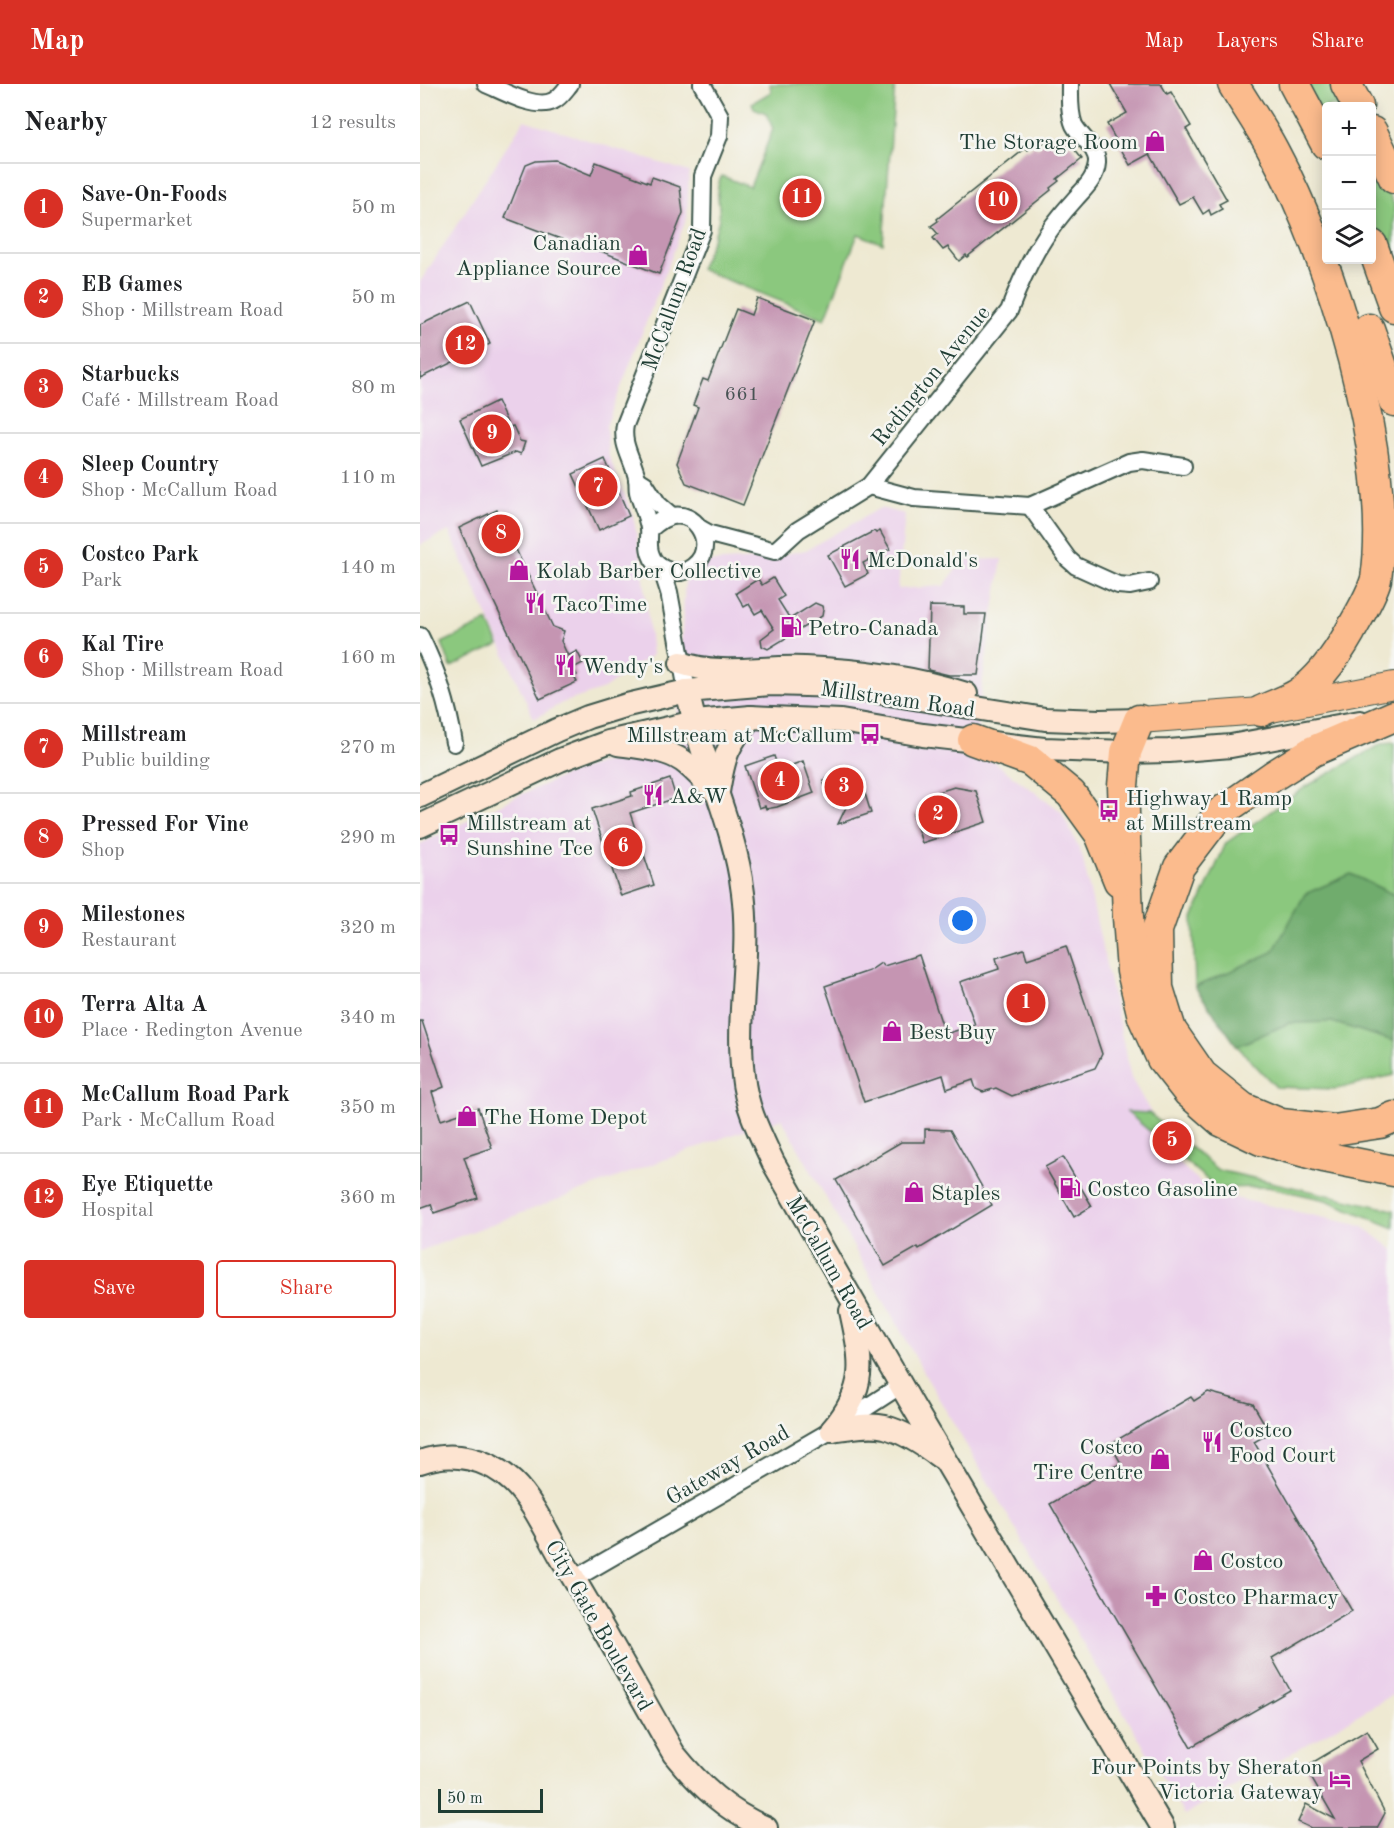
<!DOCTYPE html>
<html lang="en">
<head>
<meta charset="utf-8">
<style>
  :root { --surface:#fff; --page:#f2f2f2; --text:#202124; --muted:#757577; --line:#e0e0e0; --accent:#d93025 }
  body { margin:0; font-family:"Old Standard TT",serif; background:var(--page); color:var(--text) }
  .controls { position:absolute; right:18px; top:18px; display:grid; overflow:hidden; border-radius:6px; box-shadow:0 3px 15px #0003 }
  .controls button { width:54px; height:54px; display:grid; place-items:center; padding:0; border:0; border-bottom:2px solid var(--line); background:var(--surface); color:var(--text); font:30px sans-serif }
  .scale { position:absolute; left:18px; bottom:15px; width:105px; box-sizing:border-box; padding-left:6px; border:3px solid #1f3d34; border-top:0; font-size:16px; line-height:21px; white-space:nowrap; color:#1f3d34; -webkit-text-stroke:4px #f6f6f2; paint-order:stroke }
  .you { position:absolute; left:543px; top:837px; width:21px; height:21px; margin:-15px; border:4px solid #fff; border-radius:50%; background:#1a73e8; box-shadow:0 0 0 9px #1a73e833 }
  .badge { display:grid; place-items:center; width:39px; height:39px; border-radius:50%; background:var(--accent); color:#fff; font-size:20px; font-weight:700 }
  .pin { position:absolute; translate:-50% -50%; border:3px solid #fff; box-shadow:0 2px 6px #0006 }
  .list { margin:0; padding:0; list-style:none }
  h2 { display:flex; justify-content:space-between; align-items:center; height:78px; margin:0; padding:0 24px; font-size:26px }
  h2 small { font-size:20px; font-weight:400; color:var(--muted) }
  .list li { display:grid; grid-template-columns:39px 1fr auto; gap:18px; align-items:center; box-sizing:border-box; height:90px; padding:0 24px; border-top:2px solid var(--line) }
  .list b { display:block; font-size:22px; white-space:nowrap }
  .list p { margin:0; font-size:20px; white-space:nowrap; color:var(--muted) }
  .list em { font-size:20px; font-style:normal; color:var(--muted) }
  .actions { display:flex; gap:12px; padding:18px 24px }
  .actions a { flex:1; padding:14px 0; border:2px solid var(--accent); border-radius:6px; text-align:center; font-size:21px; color:var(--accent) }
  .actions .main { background:var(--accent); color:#fff }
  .icon { flex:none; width:33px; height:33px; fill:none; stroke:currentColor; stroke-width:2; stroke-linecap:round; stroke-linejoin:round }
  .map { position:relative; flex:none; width:974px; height:1744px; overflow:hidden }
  header { display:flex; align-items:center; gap:36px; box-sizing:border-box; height:84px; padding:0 30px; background:var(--accent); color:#fff }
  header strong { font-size:28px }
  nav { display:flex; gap:33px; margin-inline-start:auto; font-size:21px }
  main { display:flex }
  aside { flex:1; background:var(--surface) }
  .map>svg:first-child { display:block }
  .built { fill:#ebd1eb }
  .green { fill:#8bc87e; stroke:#558259; stroke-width:1.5 }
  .forest { fill:#70ac6d; stroke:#487450; stroke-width:1.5 }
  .building { fill:#c595b2 }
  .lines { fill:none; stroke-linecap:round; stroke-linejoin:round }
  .street-casing { stroke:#3e574c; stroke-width:20 }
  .secondary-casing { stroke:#3e574c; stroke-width:26 }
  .primary-casing { stroke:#3e574c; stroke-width:28 }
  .highway-casing { stroke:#3e574c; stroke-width:33 }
  .street { stroke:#fff; stroke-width:16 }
  .secondary { stroke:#fde4d1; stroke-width:22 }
  .primary { stroke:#fbbb8d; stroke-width:26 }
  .highway { stroke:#fbbb8d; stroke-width:30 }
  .labels { text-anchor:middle; stroke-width:5; stroke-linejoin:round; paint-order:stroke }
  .number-label { font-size:20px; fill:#485354 }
  .poi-label { font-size:22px; fill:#1f3d34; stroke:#f6f6f2; text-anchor:start }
  .street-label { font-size:22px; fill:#1f3d34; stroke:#f6f6f2 }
</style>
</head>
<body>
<header>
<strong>Map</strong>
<nav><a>Map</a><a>Layers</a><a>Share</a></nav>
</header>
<main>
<aside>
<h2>Nearby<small>12 results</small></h2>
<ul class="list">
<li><span class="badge">1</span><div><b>Save-On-Foods</b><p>Supermarket</p></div><em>50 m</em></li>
<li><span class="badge">2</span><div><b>EB Games</b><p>Shop · Millstream Road</p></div><em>50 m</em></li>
<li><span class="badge">3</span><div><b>Starbucks</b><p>Café · Millstream Road</p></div><em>80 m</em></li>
<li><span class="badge">4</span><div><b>Sleep Country</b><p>Shop · McCallum Road</p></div><em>110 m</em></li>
<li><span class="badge">5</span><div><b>Costco Park</b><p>Park</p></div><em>140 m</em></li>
<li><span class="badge">6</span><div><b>Kal Tire</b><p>Shop · Millstream Road</p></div><em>160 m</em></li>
<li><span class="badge">7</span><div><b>Millstream</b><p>Public building</p></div><em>270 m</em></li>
<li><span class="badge">8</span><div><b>Pressed For Vine</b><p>Shop</p></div><em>290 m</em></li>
<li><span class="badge">9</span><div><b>Milestones</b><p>Restaurant</p></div><em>320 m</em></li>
<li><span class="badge">10</span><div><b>Terra Alta A</b><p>Place · Redington Avenue</p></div><em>340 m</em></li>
<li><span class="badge">11</span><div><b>McCallum Road Park</b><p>Park · McCallum Road</p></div><em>350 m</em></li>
<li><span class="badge">12</span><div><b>Eye Etiquette</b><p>Hospital</p></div><em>360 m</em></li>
</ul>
<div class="actions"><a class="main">Save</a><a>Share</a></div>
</aside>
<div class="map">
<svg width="974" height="1744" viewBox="0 0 974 1744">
  <rect width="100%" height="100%" fill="#f6f6f2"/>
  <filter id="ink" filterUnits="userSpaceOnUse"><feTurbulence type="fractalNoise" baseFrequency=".0167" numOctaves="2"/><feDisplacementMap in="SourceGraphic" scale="12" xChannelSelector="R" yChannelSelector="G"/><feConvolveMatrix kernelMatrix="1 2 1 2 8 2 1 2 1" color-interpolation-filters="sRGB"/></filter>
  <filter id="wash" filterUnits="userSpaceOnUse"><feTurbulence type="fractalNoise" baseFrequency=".008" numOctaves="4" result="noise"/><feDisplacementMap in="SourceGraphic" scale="24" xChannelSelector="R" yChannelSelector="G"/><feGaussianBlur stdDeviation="1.35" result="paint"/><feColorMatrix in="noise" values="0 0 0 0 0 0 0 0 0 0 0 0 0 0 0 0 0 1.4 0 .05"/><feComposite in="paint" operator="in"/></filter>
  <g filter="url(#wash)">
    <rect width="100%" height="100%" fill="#eee9d2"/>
    <!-- built -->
    <g class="built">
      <polygon points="104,36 269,88 267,133 186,342 188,370 213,431 223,486 232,571 184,605 142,619 114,635 29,447 0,461 0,198"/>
      <polygon points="460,424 485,430 478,505 524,502 543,476 582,475 562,600 556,661 579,682 641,727 662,771 711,994 761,1081 792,1109 942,1142 974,1166 974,1610 764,1731 512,1303 362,1035 308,1052 0,1167 0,760 100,711 153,688 234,663 255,663 265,498 287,478 338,475 386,466"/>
    </g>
    <!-- green -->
    <g class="green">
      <path d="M 350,0 L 475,0 L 463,160 L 438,150 L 405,235 L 280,185 C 287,169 296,152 299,134 C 301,118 293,106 302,92 L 330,103 L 353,45 L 346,29 L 334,24 L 332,19 L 351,8 Z"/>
      <polygon points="886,0 913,0 927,22 906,22 906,36"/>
      <polygon points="952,71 974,121 974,186 952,130"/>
      <polygon points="68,537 79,561 31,583 22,559"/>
      <polygon points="974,659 974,811 931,790 885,810 854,868 775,903 773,834 806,759 887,702 961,660"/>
      <polygon points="912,938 974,957 974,991 916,1005 856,1003 817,962 869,939"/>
      <polygon points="707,1028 729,1029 798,1086 974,1126 974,1144 906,1116 848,1103 797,1104"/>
    </g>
    <!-- forest -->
    <polygon class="forest" points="931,790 974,811 974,957 912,938 869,939 817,962 775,903 853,868 885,810"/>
    <g id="blocks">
      <!-- building -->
      <g class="building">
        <polygon points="690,0 741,0 747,10 751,8 771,42 766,45 807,116 799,120 802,125 791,131 789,126 783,130 773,113 759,120 730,70 710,81 687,40 707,29"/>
        <polygon points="628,55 636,65 641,60 645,64 650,60 662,75 637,95 639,97 630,104 631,106 547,173 546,171 539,177 528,163 523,166 513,154 518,150 511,142 518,137 517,135 606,64 608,66 615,60 617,64"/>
        <polygon points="135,76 171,91 176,78 230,99 232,93 260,103 263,129 239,190 155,157 154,160 85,134 106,81 116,77"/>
        <polygon points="337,214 395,236 323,421 266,399 257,379 278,323 273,321 283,295 288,297 316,225 331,231"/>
        <polygon points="50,217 70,260 0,294 0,241"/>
        <polygon points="77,317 89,343 93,342 100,357 105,358 101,370 96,368 61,382 40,335"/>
        <polygon points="185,375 209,432 179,446 153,390"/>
        <polygon points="77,426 133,543 144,547 141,557 148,572 157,567 163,579 153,584 157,591 154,593 157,598 120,615 39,444"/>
        <polygon points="454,447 456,449 460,447 470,465 443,479 448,490 425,502 408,471"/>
        <polygon points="353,494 364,512 358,516 370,535 395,519 402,522 403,526 402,532 348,565 342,562 341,555 354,545 342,526 335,530 329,520 324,523 316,509 338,495 342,501"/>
        <polygon points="510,522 544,523 544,530 566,530 558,591 529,591 508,586"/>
        <polygon points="354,672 359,686 383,677 394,709 357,723 346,725 345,722 339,724 325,682"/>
        <polygon points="429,687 437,712 445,710 451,729 418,740 429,717 414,722 412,717 410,718 403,696"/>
        <polygon points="250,695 256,714 210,729 234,801 201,812 172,725 212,712 211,708"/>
        <polygon points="534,703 556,707 566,738 502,759 493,730 501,728 509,711"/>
        <polygon points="646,862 682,970 675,984 592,1012 576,1004 563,1008 556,1005 553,996 527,1005 523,991 444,1018 405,902 449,887 461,879 464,882 499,871 525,950 555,941 540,898 579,885 576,874 604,865 607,875"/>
        <polygon points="0,937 2,937 24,1003 12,1008 21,1036 58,1024 72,1064 44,1073 58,1114 14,1129 11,1120 0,1124"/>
        <polygon points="505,1045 530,1046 572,1121 499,1165 498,1163 465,1182 416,1096 481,1058 505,1058"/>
        <polygon points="643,1073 672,1122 654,1133 625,1083"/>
        <polygon points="788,1308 833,1320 850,1349 834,1358 932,1527 852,1574 870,1606 771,1663 630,1420 701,1379 690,1360 771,1313 774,1317"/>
        <polygon points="947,1646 958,1665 938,1677 965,1729 957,1744 891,1744 878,1738 886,1720 915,1735 885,1683"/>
      </g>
    </g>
  </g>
  <g filter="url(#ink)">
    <use href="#blocks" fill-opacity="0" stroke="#3e574c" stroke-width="1.5"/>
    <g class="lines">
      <defs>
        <g id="street">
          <path d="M 66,0 C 83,7 116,26 133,17 C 140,14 145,6 150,0"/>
          <polyline points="217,395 225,400 238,420 252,432"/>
          <polyline points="449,402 494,414 610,422 709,378 723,376 763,382"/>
          <polyline points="610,422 648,475 656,482 698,501 710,502 729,498"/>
          <path d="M 281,445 L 290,450 L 355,467 L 378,446 L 449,402 L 589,227 C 607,180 622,151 656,114 C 665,104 676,94 677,79 C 678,64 661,54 654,41 C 649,29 650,13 650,0"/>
          <path d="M 229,446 C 236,440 243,433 253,432 C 275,428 290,453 282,472 C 278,480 269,487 261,488 C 249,489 235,483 231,471 C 227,462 230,453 229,444 C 227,431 221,420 218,408 C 217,404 218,399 217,394 C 213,375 201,361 205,341 L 282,146 L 283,92 L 299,52 L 300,32 L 282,0"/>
          <polyline points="241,483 249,508 267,607"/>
          <path d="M 0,552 C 17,586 28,621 34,659"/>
          <polyline points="154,1495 412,1346 481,1301"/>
        </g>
        <g id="secondary">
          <path d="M 261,579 C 300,593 343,582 384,584 C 439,586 493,593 546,610"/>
          <path d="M 267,607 C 272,626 276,646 282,664 C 298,713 317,759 323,809 C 331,870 316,931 323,992 C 326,1023 340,1050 353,1078 L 493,1322 L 743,1744"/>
          <path d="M 198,660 C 220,663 245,665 263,677 C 274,685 284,697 295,707"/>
          <path d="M 298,708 C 304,672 307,661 331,633"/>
          <polyline points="0,712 137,646 168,633 207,621 267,607 351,600 419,602 625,635 680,637 719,636"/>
          <polyline points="0,742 140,676 188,658 275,638 331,633 421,637 503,651 624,665 706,668 749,667 811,662 940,638"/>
          <path d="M 412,1346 C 448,1303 442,1278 431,1227"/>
          <path d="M 412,1346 C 429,1344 448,1339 465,1343 C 484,1348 504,1361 520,1373"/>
          <path d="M 0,1378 C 32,1366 68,1374 93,1398 C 113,1417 128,1451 142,1475 C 181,1539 217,1605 254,1670 C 280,1702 308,1728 346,1744"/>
        </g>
        <polyline id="primary" points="719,636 841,627 974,601"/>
        <g id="highway">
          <path d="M 813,0 C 826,22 841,43 853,66 C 911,173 974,373 956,495 C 951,513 939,531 930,548 C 918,569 900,596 878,610 C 867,617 853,621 841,627"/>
          <polyline points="874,0 906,60"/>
          <polyline points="926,0 938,22"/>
          <polyline points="952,48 974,94"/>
          <polyline points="952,161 974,223"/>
          <polyline points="949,245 974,317"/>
          <polyline points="974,632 893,667 853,692 801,728 759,783 737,846 738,904 751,946 782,991 823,1024 861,1040 914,1046 960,1039 974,1033"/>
          <polyline points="719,636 706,668 703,702 708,833 712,887 723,933 742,975 768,1008 801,1037 841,1056 904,1073 974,1087"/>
          <polyline points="553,656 611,677 651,710 680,750 699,797"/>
        </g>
      </defs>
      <!-- street casing -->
      <use href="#street" class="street-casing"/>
      <!-- secondary casing -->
      <use href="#secondary" class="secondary-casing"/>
      <!-- primary casing -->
      <use href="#primary" class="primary-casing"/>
      <!-- highway casing -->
      <use href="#highway" class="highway-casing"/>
      <!-- street -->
      <use href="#street" class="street"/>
      <!-- secondary -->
      <use href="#secondary" class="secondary"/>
      <!-- primary -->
      <use href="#primary" class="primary"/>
      <!-- highway -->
      <use href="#highway" class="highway"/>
    </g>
  </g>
  <!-- icons -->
  <defs>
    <symbol id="shop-bare" viewBox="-9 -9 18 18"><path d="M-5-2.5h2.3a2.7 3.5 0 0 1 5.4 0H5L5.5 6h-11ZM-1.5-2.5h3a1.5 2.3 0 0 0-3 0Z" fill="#b5179e" stroke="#f6f6f2" stroke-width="2.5" paint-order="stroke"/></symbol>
    <symbol id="restaurant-bare" viewBox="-9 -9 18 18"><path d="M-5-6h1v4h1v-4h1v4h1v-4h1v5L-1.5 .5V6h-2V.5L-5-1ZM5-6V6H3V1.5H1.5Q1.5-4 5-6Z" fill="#b5179e" stroke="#f6f6f2" stroke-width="2.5" paint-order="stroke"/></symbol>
    <symbol id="fuel-bare" viewBox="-9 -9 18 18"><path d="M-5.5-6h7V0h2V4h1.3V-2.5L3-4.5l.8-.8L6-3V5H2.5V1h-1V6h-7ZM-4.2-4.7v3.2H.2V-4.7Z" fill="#b5179e" stroke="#f6f6f2" stroke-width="2.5" paint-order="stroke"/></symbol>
    <symbol id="bus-bare" viewBox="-9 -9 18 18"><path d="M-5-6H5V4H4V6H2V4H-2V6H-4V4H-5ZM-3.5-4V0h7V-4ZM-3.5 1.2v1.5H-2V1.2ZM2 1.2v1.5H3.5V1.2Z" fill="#b5179e" stroke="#f6f6f2" stroke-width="2.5" paint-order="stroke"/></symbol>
    <symbol id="pharmacy-bare" viewBox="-9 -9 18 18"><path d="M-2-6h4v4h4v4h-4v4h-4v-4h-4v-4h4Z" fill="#b5179e" stroke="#f6f6f2" stroke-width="2.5" paint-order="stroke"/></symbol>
    <symbol id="hotel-bare" viewBox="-9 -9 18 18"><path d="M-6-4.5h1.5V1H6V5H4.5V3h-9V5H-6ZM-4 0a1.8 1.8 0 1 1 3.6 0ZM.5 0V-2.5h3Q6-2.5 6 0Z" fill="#b5179e" stroke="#f6f6f2" stroke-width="2.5" paint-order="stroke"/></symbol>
  </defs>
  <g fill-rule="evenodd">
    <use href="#shop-bare" x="720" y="42" width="30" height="30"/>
    <use href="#shop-bare" x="203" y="156" width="30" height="30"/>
    <use href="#restaurant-bare" x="415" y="460" width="30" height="30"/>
    <use href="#shop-bare" x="84" y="471" width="30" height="30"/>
    <use href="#restaurant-bare" x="100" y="504" width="30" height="30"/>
    <use href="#fuel-bare" x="356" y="528" width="30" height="30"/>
    <use href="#restaurant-bare" x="130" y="566" width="30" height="30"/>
    <use href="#bus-bare" x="435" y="635" width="30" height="30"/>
    <use href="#restaurant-bare" x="218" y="696" width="30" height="30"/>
    <use href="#bus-bare" x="674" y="711" width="30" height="30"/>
    <use href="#bus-bare" x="14" y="736" width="30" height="30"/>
    <use href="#shop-bare" x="457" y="932" width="30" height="30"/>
    <use href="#shop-bare" x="32" y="1017" width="30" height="30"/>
    <use href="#fuel-bare" x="635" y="1089" width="30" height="30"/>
    <use href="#shop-bare" x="479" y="1093" width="30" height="30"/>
    <use href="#restaurant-bare" x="777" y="1343" width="30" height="30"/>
    <use href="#shop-bare" x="725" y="1360" width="30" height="30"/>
    <use href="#shop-bare" x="768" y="1461" width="30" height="30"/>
    <use href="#pharmacy-bare" x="721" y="1497" width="30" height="30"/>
    <use href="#hotel-bare" x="905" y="1680" width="30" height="30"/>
  </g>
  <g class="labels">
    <!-- number labels -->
    <g class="number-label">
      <text x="322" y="316">661</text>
    </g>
    <!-- poi labels -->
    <g class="poi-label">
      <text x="718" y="65" text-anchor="end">The Storage Room</text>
      <text x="201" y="166" text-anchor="end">Canadian<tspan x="201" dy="25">Appliance Source</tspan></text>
      <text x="447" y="483">McDonald's</text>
      <text x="116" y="494">Kolab Barber Collective</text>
      <text x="132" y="527">TacoTime</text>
      <text x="388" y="551">Petro-Canada</text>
      <text x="162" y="589">Wendy's</text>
      <text x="433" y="658" text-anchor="end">Millstream at McCallum</text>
      <text x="250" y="719">A&amp;W</text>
      <text x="706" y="721">Highway 1 Ramp<tspan x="706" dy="25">at Millstream</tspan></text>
      <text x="46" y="746">Millstream at<tspan x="46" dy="25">Sunshine Tce</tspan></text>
      <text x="489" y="955">Best Buy</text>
      <text x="64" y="1040">The Home Depot</text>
      <text x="667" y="1112">Costco Gasoline</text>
      <text x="511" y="1116">Staples</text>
      <text x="809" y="1353">Costco<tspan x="809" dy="25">Food Court</tspan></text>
      <text x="723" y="1370" text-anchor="end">Costco<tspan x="723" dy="25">Tire Centre</tspan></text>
      <text x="800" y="1484">Costco</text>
      <text x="753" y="1520">Costco Pharmacy</text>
      <text x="903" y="1690" text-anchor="end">Four Points by Sheraton<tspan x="903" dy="25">Victoria Gateway</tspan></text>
    </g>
    <!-- street labels -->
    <g class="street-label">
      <text transform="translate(253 215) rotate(-70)" y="8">McCallum Road</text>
      <text transform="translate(510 291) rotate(-51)" y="8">Redington Avenue</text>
      <text transform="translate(478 614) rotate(8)" y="8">Millstream Road</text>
      <text transform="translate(410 1178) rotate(60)" y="8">McCallum Road</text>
      <text transform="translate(307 1380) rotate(-30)" y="8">Gateway Road</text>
      <text transform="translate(180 1541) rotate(60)" y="8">City Gate Boulevard</text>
    </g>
  </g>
</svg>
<div class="controls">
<button>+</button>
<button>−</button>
<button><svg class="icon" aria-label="layers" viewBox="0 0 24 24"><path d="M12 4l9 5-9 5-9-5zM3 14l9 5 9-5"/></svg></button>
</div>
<div class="scale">50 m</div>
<div class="you"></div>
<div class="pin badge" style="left:606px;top:919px">1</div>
<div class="pin badge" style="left:518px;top:731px">2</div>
<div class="pin badge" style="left:424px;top:703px">3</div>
<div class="pin badge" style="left:360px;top:697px">4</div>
<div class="pin badge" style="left:752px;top:1057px">5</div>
<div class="pin badge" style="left:203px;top:763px">6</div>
<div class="pin badge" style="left:178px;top:403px">7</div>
<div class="pin badge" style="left:81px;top:450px">8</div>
<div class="pin badge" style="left:72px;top:350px">9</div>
<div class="pin badge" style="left:578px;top:117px">10</div>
<div class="pin badge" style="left:382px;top:114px">11</div>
<div class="pin badge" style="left:45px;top:261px">12</div>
</div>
</main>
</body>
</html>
